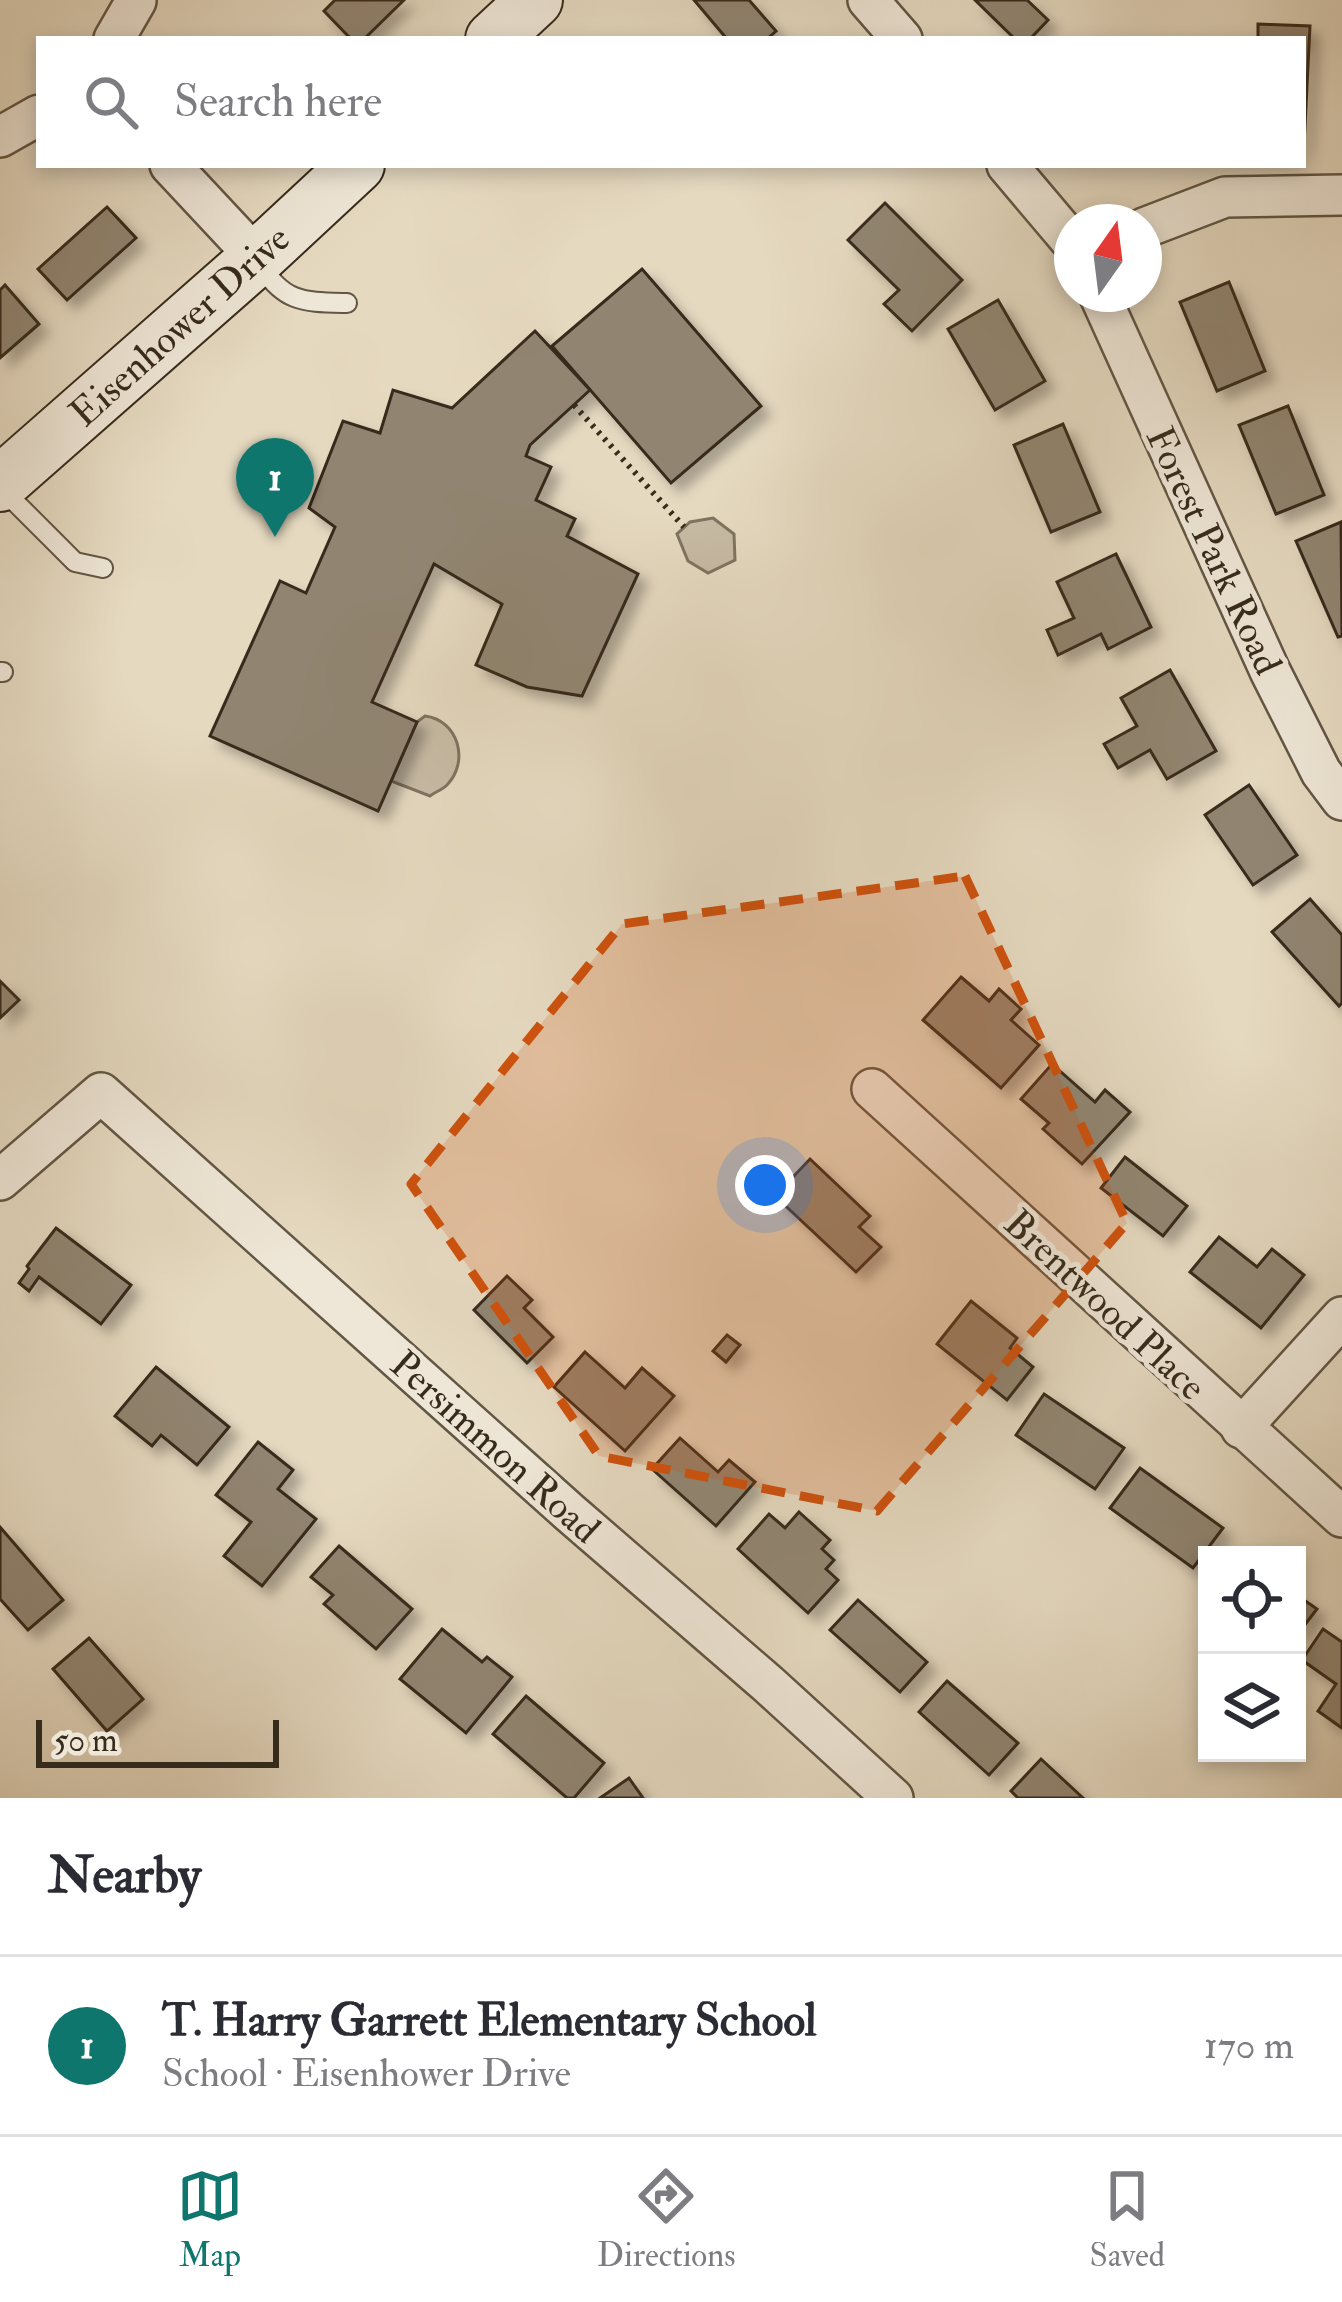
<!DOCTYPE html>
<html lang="en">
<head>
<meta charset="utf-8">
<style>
  :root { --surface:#fff; --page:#f7f7f7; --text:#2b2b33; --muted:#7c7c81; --line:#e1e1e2; --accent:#0f766e }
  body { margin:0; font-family:"IM FELL Double Pica",serif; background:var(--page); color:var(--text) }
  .controls { position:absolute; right:36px; bottom:36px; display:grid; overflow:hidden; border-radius:0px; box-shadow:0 6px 18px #0003 }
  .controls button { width:108px; height:108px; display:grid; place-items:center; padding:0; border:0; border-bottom:3px solid var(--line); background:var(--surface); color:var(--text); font:60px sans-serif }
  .compass { position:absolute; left:1054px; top:204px; width:108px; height:108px; border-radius:50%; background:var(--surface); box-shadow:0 6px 18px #0003; rotate:14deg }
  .scale { position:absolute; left:36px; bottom:30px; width:243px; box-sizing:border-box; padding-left:12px; border:6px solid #372b1b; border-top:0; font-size:33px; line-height:42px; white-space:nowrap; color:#372b1b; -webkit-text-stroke:9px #eee6d6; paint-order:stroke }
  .you { position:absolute; left:765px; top:1185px; width:42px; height:42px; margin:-30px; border:9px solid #fff; border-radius:50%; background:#1a73e8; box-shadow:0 0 0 18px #1a73e833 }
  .badge { display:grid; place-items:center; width:78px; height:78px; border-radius:50%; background:var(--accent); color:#fff; font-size:39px; font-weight:700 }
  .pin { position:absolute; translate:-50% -99px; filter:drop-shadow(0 3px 6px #0008) }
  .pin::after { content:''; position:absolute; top:63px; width:42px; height:36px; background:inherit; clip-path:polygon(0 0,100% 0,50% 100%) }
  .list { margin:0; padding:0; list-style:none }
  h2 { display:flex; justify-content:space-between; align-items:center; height:156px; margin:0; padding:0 48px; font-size:51px }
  h2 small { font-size:39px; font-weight:400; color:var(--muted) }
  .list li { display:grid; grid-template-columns:78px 1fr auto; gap:36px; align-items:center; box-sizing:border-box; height:180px; padding:0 48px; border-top:3px solid var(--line) }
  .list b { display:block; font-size:45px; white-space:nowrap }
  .list p { margin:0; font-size:39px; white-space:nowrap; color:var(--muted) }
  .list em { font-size:39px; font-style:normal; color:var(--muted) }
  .icon { flex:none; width:66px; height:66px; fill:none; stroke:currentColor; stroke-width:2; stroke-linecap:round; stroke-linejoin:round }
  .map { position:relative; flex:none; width:1342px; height:1798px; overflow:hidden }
  .search { position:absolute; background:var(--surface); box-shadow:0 6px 18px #0003; left:36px; right:36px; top:36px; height:132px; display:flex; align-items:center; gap:30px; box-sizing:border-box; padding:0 42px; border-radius:0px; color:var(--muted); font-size:45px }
  .sheet { height:336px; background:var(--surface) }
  nav { display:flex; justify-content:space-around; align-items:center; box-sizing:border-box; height:168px; border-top:3px solid var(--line); background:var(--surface); font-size:33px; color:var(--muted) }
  nav a { display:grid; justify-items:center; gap:6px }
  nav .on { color:var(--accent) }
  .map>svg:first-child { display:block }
  .green { fill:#c7bba4; stroke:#7f7360; stroke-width:3 }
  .building { fill:#918571; stroke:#372b1b; stroke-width:3; filter:url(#shadow) }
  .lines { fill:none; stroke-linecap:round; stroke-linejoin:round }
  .lane-casing { stroke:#625644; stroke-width:22 }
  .street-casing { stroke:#625644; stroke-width:44 }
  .secondary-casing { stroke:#372b1b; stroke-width:58 }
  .path { stroke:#372b1b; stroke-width:6; stroke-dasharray:3 6; stroke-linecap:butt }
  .lane { stroke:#eee6d6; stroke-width:18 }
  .street { stroke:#eee6d6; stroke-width:39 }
  .secondary { stroke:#eee6d6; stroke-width:54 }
  .marked { fill:#cd520e; fill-opacity:0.2; stroke:#cd520e; stroke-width:9; stroke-dasharray:24 15; stroke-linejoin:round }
  .labels { text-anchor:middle; stroke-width:10; stroke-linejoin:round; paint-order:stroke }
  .street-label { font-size:39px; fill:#372b1b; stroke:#eee6d6 }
</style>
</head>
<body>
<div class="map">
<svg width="1342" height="1798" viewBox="0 0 1342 1798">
  <defs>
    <filter id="shadow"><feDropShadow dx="9" dy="9" stdDeviation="6" flood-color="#0004"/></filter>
  </defs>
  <rect width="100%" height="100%" fill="#e5d9c0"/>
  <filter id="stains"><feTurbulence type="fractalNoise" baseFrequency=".00167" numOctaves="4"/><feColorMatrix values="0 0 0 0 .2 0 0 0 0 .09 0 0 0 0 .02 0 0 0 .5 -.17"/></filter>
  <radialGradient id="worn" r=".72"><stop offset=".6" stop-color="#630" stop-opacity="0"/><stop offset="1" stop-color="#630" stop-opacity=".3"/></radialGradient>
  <!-- green -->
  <g class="green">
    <polygon points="713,518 734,534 735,560 708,573 688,561 677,534 690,522"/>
    <path d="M 425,716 C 458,720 470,761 447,785 C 442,790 435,792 430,796 L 391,781 L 417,722 Z"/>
  </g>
  <!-- building -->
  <g class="building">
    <polygon points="335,0 404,0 364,39 351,39 324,11"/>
    <polygon points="694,0 749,0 776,31 767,39 727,39"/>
    <polygon points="975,0 1027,0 1048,20 1030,39 1015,39"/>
    <polygon points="1258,24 1310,26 1304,147 1303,39 1258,39"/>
    <polygon points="885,203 962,280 912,331 884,304 899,290 848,240"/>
    <polygon points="107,207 136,238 67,300 38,269"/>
    <polygon points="642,269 761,406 671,483 552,346"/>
    <polygon points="1229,282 1265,371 1217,391 1180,302"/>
    <polygon points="5,285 39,324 0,358 0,290"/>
    <polygon points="998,300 1045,381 995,410 948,329"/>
    <polygon points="535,331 590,390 530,445 526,456 551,467 536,500 575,519 567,536 638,574 582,696 527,687 476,665 502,604 434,564 372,702 417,722 378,811 210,736 280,581 306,593 335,527 309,508 343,421 380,433 393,390 452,408"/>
    <polygon points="1288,406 1324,495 1276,514 1239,425"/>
    <polygon points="1063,424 1100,512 1051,532 1014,445"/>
    <polygon points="1341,522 1342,636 1338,637 1296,541"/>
    <polygon points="1116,554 1151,627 1108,649 1101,634 1058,655 1047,630 1074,618 1057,582"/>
    <polygon points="1170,670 1216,751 1167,779 1150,750 1118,768 1104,744 1137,726 1121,698"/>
    <polygon points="1249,785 1297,855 1253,885 1205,815"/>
    <polygon points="1310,899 1342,935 1342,1003 1339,1006 1272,932"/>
    <polygon points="961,977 989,1001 999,989 1021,1009 1011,1020 1039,1045 1001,1088 923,1020"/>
    <polygon points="0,981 19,1000 0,1018"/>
    <polygon points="1052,1064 1095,1102 1105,1090 1130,1112 1082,1164 1043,1129 1049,1123 1021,1099"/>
    <polygon points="1125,1157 1187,1206 1163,1236 1101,1188"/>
    <polygon points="810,1159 870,1216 859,1227 881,1247 856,1272 775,1196"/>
    <polygon points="56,1228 131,1285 101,1324 39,1277 29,1291 19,1283 29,1269 27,1266"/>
    <polygon points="1219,1237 1257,1267 1272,1249 1304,1275 1261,1328 1190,1272"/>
    <polygon points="507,1276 532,1300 524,1308 553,1337 527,1363 474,1310"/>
    <polygon points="971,1301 1017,1338 1010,1348 1033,1367 1007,1400 937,1344"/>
    <polygon points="727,1335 740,1345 726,1362 713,1351"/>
    <polygon points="585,1352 625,1388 642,1368 674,1396 625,1451 554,1387"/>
    <polygon points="156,1367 229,1427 197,1465 161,1435 152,1446 115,1416"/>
    <polygon points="1044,1394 1124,1448 1095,1489 1016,1435"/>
    <polygon points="680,1438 718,1472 729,1460 755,1482 716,1526 652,1469"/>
    <polygon points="258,1442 293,1470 278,1489 316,1519 262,1586 224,1556 251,1522 216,1495"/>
    <polygon points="1140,1468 1223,1528 1193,1568 1110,1508"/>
    <polygon points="799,1512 830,1540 822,1549 834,1560 826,1569 838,1580 808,1613 738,1549 769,1514 785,1528"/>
    <polygon points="0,1527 63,1600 28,1630 0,1599"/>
    <polygon points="339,1546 412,1609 376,1649 324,1604 333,1595 311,1577"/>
    <polygon points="1297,1595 1317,1609 1297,1635"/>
    <polygon points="858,1600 927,1662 900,1692 830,1630"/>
    <polygon points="442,1629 482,1662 487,1657 512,1677 466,1733 400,1679"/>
    <polygon points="1323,1629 1342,1642 1342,1728 1318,1711 1336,1684 1302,1660"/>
    <polygon points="89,1638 143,1699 107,1731 53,1669"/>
    <polygon points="947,1681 1018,1743 989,1775 919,1712"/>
    <polygon points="526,1696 604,1763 574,1798 567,1798 493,1734"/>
    <polygon points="1041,1759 1083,1798 1018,1798 1011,1791"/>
    <polygon points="629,1778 643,1798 600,1798"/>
  </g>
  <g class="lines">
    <defs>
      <g id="lane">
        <path d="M 259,263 C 284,303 303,302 347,303"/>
        <polyline points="3,490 75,562 103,568"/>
        <polyline points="0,672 3,672"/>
      </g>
      <g id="street">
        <polyline points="868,0 902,39"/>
        <polyline points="114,39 136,1"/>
        <polyline points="0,137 39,115"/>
        <polyline points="170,165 257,258"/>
        <polyline points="1007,165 1072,242"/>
        <polyline points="1144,228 1225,197 1342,195"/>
        <polyline points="1099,294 1270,671 1321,772 1342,800"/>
        <polyline points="872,1089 1342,1517"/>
        <polyline points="0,1180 101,1093 569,1512 768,1684 893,1798"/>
        <polyline points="1241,1428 1342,1317"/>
      </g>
      <g id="secondary">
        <polyline points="493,39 535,0"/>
        <polyline points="0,484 257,258 357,165"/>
      </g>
    </defs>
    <!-- lane casing -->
    <use href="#lane" class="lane-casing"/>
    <!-- street casing -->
    <use href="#street" class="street-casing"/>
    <!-- secondary casing -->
    <use href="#secondary" class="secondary-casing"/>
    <!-- path -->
    <polyline class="path" points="574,405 684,527"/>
    <!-- lane -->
    <use href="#lane" class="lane"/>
    <!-- street -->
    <use href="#street" class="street"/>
    <!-- secondary -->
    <use href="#secondary" class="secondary"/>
  </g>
  <!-- marked area -->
  <path class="marked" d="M 965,876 L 1127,1223 L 877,1511 L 599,1456 L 411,1184 L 622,924 Z"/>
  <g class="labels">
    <!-- street labels -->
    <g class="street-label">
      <text transform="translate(179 325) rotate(-42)" y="14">Eisenhower Drive</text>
      <text transform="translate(1215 550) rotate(65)" y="14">Forest Park Road</text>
      <text transform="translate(1106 1304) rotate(43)" y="14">Brentwood Place</text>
      <text transform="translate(496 1446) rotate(42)" y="14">Persimmon Road</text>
    </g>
  </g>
  <rect width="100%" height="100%" filter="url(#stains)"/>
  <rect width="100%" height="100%" fill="url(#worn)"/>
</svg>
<div class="controls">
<button><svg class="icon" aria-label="locate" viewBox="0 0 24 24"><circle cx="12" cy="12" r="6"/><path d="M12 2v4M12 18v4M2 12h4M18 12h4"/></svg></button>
<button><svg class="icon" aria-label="layers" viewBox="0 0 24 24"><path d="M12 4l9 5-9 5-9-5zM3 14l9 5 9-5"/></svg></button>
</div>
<svg class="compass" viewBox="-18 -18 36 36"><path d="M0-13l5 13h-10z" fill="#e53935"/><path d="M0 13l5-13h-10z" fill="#7c7c81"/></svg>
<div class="scale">50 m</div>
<div class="you"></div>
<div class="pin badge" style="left:275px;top:537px">1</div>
<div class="search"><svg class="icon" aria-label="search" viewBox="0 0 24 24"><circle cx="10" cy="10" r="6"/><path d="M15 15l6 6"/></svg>Search here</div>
</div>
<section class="sheet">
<h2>Nearby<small></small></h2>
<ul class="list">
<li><span class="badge">1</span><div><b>T. Harry Garrett Elementary School</b><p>School · Eisenhower Drive</p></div><em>170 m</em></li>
</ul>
</section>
<nav>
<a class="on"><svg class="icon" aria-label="map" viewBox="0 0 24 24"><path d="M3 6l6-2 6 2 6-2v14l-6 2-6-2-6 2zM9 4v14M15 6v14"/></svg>Map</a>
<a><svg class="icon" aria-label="directions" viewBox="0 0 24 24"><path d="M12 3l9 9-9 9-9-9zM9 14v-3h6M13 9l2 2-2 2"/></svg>Directions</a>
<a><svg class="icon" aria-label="saved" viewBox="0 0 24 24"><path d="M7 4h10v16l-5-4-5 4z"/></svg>Saved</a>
</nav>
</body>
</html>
